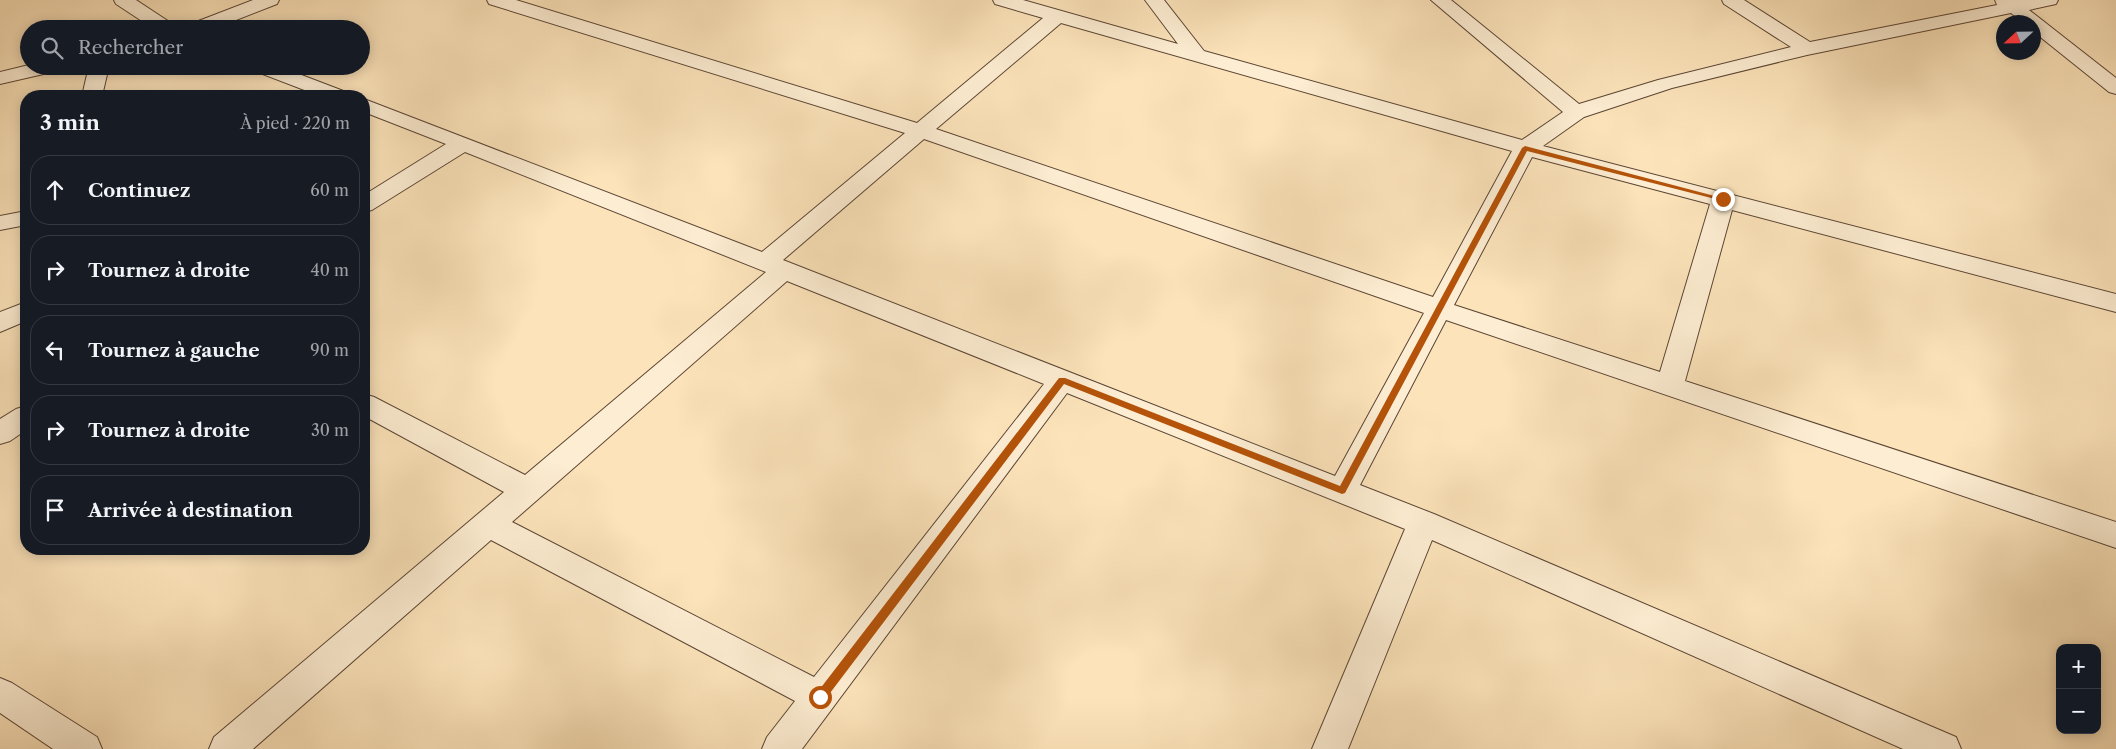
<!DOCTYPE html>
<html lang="fr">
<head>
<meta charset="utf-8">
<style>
  :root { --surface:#171b24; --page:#242831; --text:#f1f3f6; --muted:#9ea1a6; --line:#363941 }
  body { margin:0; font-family:"Libre Caslon Text",serif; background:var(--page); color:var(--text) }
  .controls { position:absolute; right:15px; bottom:15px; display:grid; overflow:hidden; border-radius:10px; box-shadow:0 2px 12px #0003 }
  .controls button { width:45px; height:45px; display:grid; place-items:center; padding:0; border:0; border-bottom:1px solid var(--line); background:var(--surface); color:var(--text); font:25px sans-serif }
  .compass { position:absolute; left:1996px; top:15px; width:45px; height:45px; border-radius:50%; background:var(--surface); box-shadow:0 2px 12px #0003; rotate:248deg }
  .stop { position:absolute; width:15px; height:15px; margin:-11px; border:4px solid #b45309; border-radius:50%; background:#fff }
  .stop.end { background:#b45309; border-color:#fff; box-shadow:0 1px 5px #0008 }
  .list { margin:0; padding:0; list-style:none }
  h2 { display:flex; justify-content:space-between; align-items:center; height:65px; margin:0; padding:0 20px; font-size:21px }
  h2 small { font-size:16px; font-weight:400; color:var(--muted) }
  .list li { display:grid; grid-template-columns:32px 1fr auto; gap:15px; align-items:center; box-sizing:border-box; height:70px; margin:0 10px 10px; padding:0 10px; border:1px solid var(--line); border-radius:20px }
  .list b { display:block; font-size:19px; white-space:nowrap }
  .list em { font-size:16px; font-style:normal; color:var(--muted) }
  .icon { flex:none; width:28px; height:28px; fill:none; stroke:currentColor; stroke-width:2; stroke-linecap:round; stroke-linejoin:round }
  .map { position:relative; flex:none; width:2116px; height:749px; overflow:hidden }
  .search { position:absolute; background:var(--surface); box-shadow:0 2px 12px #0003; left:20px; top:20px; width:350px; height:55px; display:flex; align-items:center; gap:12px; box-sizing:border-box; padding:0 18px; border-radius:28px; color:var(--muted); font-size:19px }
  .panel { position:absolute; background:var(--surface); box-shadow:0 2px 12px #0003; left:20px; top:90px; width:350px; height:465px; border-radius:20px }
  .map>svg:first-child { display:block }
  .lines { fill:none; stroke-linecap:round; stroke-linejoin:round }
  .minor-casing { stroke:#5c4634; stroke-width:2 }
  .minor { fill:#fdedd2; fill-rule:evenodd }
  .route { fill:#b45309 }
</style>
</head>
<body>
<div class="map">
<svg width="2116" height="749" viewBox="0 0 2116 749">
  <rect width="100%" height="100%" fill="#fce3ba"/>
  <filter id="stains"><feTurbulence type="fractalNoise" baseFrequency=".004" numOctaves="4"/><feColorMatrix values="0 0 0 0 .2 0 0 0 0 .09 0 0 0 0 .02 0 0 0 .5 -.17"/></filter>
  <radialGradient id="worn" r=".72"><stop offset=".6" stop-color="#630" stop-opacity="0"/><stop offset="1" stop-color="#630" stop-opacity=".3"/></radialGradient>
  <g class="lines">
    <defs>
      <g id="minor">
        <polygon points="114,0 136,0 174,25 177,29 154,29 116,4"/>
        <polygon points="253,0 279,0 277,4 213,29 185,29 188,25"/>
        <path d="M 487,0 L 516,0 L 917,123 L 1043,18 L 995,4 L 993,0 L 1023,0 L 1178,44 L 1145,0 L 1164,0 L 1204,51 L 1522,140 L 1563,112 L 1431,0 L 1451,0 L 1579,104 L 1658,80 L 1791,47 L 1724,4 L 1722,0 L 1744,0 L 1810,42 L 1997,5 L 1995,0 L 2058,0 L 2056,4 L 2029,10 L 2116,78 L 2116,94 L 2109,92 L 2034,32 L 2034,22 L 2022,22 L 2011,13 L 1807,55 L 1672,88 L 1584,117 L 1543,146 L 2116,294 L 2116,312 L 1732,210 L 1685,381 L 2116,522 L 2116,548 L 1446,320 L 1360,485 L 1434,514 L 1956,737 L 1961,749 L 1903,749 L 1432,540 L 1348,749 L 1312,749 L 1405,529 L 1067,393 L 802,749 L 762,749 L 767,737 L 795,701 L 491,540 L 253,749 L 209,749 L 214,737 L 504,492 L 364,416 L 364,394 L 374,397 L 525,475 L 766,272 L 465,152 L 372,210 L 364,212 L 364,195 L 446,144 L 364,112 L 364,99 L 762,252 L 905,133 L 489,4 ZM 1061,23 L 1512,151 L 1433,297 L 936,129 ZM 924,139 L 1424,313 L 1335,476 L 783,260 ZM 1532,157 L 1710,204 L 1660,372 L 1454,305 ZM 787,281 L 1044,384 L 814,677 L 512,522 Z"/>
        <polygon points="29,65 29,66 64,66 61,70 0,84 0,72"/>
        <polygon points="89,66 109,66 102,96 82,96"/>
        <polygon points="249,66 278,66 346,92 349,96 320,96 252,70"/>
        <polygon points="26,211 26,225 0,230 0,216"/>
        <polygon points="26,302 26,321 0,332 0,312"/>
        <polygon points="26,406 26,430 10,441 0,444 0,419 16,409"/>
        <polygon points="0,678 12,683 97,737 102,749 53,749 0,713"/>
      </g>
    </defs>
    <!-- minor casing -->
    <use href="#minor" class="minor-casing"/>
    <!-- minor -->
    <use href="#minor" class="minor"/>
  </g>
  <!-- route -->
  <polygon class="route" points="1525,146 1726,199 1723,201 1527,151 1345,493 1342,494 1064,384 824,701 816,701 815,697 816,694 1059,378 1065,378 1340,486 1522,148"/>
  <rect width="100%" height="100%" filter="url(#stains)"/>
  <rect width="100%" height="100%" fill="url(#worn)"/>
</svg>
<div class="controls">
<button>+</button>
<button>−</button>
</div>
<svg class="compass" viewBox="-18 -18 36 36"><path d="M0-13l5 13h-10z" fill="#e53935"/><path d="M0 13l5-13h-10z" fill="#9ea1a6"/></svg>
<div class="stop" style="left:820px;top:697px"></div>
<div class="stop end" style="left:1723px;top:199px"></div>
<div class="search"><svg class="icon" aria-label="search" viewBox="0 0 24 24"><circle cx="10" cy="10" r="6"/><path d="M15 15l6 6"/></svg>Rechercher</div>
<section class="panel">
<h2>3 min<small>À pied · 220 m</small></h2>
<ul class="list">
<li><svg class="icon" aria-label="ahead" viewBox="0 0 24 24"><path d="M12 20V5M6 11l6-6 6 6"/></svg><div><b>Continuez</b></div><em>60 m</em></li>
<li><svg class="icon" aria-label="right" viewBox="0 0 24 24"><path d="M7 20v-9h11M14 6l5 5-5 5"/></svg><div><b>Tournez à droite</b></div><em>40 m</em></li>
<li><svg class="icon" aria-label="left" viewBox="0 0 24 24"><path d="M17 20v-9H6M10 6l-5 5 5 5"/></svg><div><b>Tournez à gauche</b></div><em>90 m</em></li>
<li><svg class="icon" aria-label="right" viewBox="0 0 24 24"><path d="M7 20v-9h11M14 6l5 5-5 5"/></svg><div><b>Tournez à droite</b></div><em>30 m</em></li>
<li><svg class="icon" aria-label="arrive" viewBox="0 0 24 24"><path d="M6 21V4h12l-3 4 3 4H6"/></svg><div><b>Arrivée à destination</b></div></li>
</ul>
</section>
</div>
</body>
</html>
